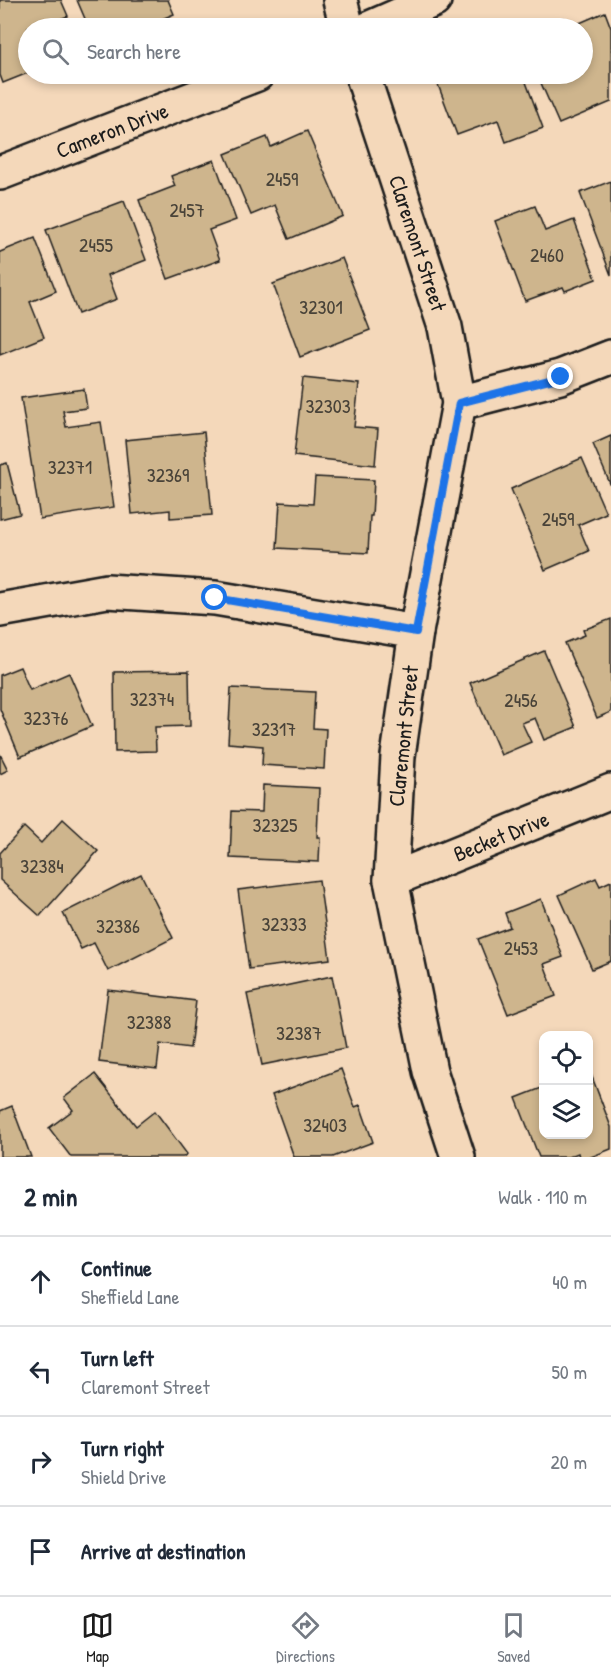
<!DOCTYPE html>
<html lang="en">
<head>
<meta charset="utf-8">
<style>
  :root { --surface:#fff; --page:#f6f6f7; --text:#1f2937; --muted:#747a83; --line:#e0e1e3; --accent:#1c1c1c }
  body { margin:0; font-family:"Patrick Hand",sans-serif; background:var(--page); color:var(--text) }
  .controls { position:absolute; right:18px; bottom:18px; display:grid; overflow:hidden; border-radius:12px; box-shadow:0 3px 9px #0003 }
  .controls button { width:54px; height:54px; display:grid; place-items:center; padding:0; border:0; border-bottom:2px solid var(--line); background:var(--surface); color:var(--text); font:30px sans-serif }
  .stop { position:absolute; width:18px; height:18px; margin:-14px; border:4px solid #1a73e8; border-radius:50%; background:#fff }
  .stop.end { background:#1a73e8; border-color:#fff; box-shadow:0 2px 6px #0008 }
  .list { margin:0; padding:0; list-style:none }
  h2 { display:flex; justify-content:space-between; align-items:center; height:78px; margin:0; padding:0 24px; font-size:26px }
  h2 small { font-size:20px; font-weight:400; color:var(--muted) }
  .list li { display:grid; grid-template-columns:39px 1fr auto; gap:18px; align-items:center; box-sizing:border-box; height:90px; padding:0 24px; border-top:2px solid var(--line) }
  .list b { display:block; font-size:22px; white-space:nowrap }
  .list p { margin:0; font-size:20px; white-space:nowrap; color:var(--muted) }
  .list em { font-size:20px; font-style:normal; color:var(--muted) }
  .icon { flex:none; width:33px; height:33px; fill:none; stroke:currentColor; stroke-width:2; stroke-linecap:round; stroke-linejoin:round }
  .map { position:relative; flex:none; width:611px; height:1157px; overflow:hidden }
  .search { position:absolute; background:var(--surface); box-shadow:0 3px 9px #0003; left:18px; right:18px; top:18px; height:66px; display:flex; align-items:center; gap:15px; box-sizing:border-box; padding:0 21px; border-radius:33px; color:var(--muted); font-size:22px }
  .sheet { height:438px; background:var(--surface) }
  nav { display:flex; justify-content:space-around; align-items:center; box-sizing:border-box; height:84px; border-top:2px solid var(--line); background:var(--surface); font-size:16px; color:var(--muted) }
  nav a { display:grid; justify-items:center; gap:3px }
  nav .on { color:var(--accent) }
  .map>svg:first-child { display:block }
  .building { fill:#ceb58d; stroke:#1c1c1c; stroke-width:1.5 }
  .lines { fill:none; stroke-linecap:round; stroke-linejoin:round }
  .minor-casing { stroke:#1c1c1c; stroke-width:38 }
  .minor { stroke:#f4d8ba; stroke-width:33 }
  .route { stroke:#1a73e8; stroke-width:8 }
  .labels { text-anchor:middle; stroke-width:4.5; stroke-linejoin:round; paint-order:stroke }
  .number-label { font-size:20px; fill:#484238 }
  .street-label { font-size:22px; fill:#1c1c1c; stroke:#f4d8ba }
</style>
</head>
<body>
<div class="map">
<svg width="611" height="1157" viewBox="0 0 611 1157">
  <rect width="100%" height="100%" fill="#f4d8ba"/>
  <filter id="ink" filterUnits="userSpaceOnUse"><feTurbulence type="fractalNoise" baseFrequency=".0167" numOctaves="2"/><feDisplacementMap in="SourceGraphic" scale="12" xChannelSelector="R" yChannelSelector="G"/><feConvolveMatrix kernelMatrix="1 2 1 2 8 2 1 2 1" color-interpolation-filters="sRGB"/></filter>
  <g filter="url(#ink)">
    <!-- building -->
    <g class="building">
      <polygon points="0,0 61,0 68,16 36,28 28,28 28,73 3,83 0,75"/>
      <polygon points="77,0 168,0 174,14 140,28 130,28 128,21 111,28 89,28"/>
      <polygon points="605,12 611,28 611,102 559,124 537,74 582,74 582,28 540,28 564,18 568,28"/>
      <polygon points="434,74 523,74 543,128 506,142 498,120 457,135"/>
      <polygon points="307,131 343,216 289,239 275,205 251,215 225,154 267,137 271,147"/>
      <polygon points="214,160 236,220 209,230 220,260 168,279 139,200 175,186 171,176"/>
      <polygon points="611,181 611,275 580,193"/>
      <polygon points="124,201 146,260 108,275 117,299 78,314 46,230"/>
      <polygon points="535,206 545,231 574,220 596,279 565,291 563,287 525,301 495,221"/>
      <polygon points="35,238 56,291 30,302 44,337 0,355 0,252"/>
      <polygon points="342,258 370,330 300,357 273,284"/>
      <polygon points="303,378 359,384 354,427 378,429 375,465 294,456"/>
      <polygon points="84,389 87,408 63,411 66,427 101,422 114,507 40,519 21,398"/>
      <polygon points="204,432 212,515 170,518 170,510 132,514 125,440"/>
      <polygon points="611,436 611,486 593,444"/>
      <polygon points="582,458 606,513 578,525 589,551 545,570 511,489"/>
      <polygon points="7,463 20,514 0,519 0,465"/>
      <polygon points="315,477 374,480 372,516 370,516 368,553 277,548 280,502 313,504"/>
      <polygon points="611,619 611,712 597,718 565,643 585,635 583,630"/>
      <polygon points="544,651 576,727 544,740 535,718 522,723 531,742 501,755 470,683"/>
      <polygon points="20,667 30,690 69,673 92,726 20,757 0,709 0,675"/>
      <polygon points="189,671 190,726 155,727 156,751 115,752 114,672"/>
      <polygon points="231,688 315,692 313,728 326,729 324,769 262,765 263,746 228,743"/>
      <polygon points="0,754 8,770 0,774"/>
      <polygon points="263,785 319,788 317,837 320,837 319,862 230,858 232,811 262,812"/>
      <polygon points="63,819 98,851 40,916 0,880 0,853 24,827 41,843"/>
      <polygon points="141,874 173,938 108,971 94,943 81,949 63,913"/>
      <polygon points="596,878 600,886 611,881 611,961 592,969 559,895"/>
      <polygon points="319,880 330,959 249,969 238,890"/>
      <polygon points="541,899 563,957 544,964 556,996 508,1014 478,939 510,927 505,913"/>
      <polygon points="332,976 346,1048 262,1065 247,994"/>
      <polygon points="108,990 196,1001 190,1048 160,1044 157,1069 99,1062"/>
      <polygon points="341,1069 355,1107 360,1105 373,1142 333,1157 294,1157 272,1095"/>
      <polygon points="589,1069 611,1127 611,1149 591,1157 579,1157 578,1153 568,1157 539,1157 516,1098 544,1087 544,1134 588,1134"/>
      <polygon points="95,1074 136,1126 155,1111 187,1154 183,1157 71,1157 49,1128 73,1110 64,1098"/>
      <polygon points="12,1106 31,1157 0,1157 0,1111"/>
    </g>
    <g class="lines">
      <defs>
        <g id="minor">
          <polyline points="340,0 347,28"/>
          <polyline points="370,28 434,0"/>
          <polyline points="362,74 445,327 459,403 416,632 398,756 391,880 430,1071 458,1157"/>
          <polyline points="0,173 257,74"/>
          <polyline points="459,403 560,377 611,357"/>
          <polyline points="0,610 107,591 215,598 416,632"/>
          <polyline points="391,880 611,791"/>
        </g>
      </defs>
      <!-- minor casing -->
      <use href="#minor" class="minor-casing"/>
      <!-- minor -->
      <use href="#minor" class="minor"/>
    </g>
  </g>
  <g class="lines" filter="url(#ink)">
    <!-- route -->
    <polyline class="route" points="215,598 416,632 459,403 561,377"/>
  </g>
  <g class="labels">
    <!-- number labels -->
    <g class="number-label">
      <text x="282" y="186">2459</text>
      <text x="187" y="217">2457</text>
      <text x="96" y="252">2455</text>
      <text x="547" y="262">2460</text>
      <text x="321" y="314">32301</text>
      <text x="328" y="413">32303</text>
      <text x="70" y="474">32371</text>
      <text x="168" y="482">32369</text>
      <text x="558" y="526">2459</text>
      <text x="152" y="706">32374</text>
      <text x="521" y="707">2456</text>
      <text x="46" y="725">32376</text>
      <text x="274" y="736">32317</text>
      <text x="275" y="832">32325</text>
      <text x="42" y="873">32384</text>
      <text x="284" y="931">32333</text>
      <text x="118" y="933">32386</text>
      <text x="521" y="955">2453</text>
      <text x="149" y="1029">32388</text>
      <text x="299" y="1040">32387</text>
      <text x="325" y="1132">32403</text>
    </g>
    <!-- street labels -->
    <g class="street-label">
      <text transform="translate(112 130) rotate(-21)" y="8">Cameron Drive</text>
      <text transform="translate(418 243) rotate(72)" y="8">Claremont Street</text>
      <text transform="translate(403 736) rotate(-84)" y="8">Claremont Street</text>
      <text transform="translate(501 836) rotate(-22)" y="8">Becket Drive</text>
    </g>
  </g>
</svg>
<div class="controls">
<button><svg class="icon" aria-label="locate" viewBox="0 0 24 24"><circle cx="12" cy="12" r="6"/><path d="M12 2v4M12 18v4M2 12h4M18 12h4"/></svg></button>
<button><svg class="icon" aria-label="layers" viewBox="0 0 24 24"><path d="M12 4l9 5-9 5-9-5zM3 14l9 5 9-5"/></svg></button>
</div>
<div class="stop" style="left:215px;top:598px"></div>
<div class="stop end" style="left:561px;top:377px"></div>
<div class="search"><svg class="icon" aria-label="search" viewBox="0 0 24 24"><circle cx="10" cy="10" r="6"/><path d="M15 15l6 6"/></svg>Search here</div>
</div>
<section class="sheet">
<h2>2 min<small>Walk · 110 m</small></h2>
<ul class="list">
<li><svg class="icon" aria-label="ahead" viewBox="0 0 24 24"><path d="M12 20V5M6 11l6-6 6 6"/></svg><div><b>Continue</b><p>Sheffield Lane</p></div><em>40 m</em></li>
<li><svg class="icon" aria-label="left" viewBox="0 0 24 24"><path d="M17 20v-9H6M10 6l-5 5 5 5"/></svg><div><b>Turn left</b><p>Claremont Street</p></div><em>50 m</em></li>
<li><svg class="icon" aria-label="right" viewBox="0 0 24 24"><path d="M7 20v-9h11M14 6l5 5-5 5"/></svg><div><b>Turn right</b><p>Shield Drive</p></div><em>20 m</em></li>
<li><svg class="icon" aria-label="arrive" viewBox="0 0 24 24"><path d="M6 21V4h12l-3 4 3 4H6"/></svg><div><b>Arrive at destination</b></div></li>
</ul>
</section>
<nav>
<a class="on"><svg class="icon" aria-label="map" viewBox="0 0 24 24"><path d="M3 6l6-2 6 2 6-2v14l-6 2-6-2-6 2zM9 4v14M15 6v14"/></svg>Map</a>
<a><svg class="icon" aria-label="directions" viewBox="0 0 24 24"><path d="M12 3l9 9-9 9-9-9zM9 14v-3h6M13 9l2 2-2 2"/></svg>Directions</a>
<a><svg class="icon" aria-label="saved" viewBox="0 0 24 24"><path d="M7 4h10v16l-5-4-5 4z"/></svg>Saved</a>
</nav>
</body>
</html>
